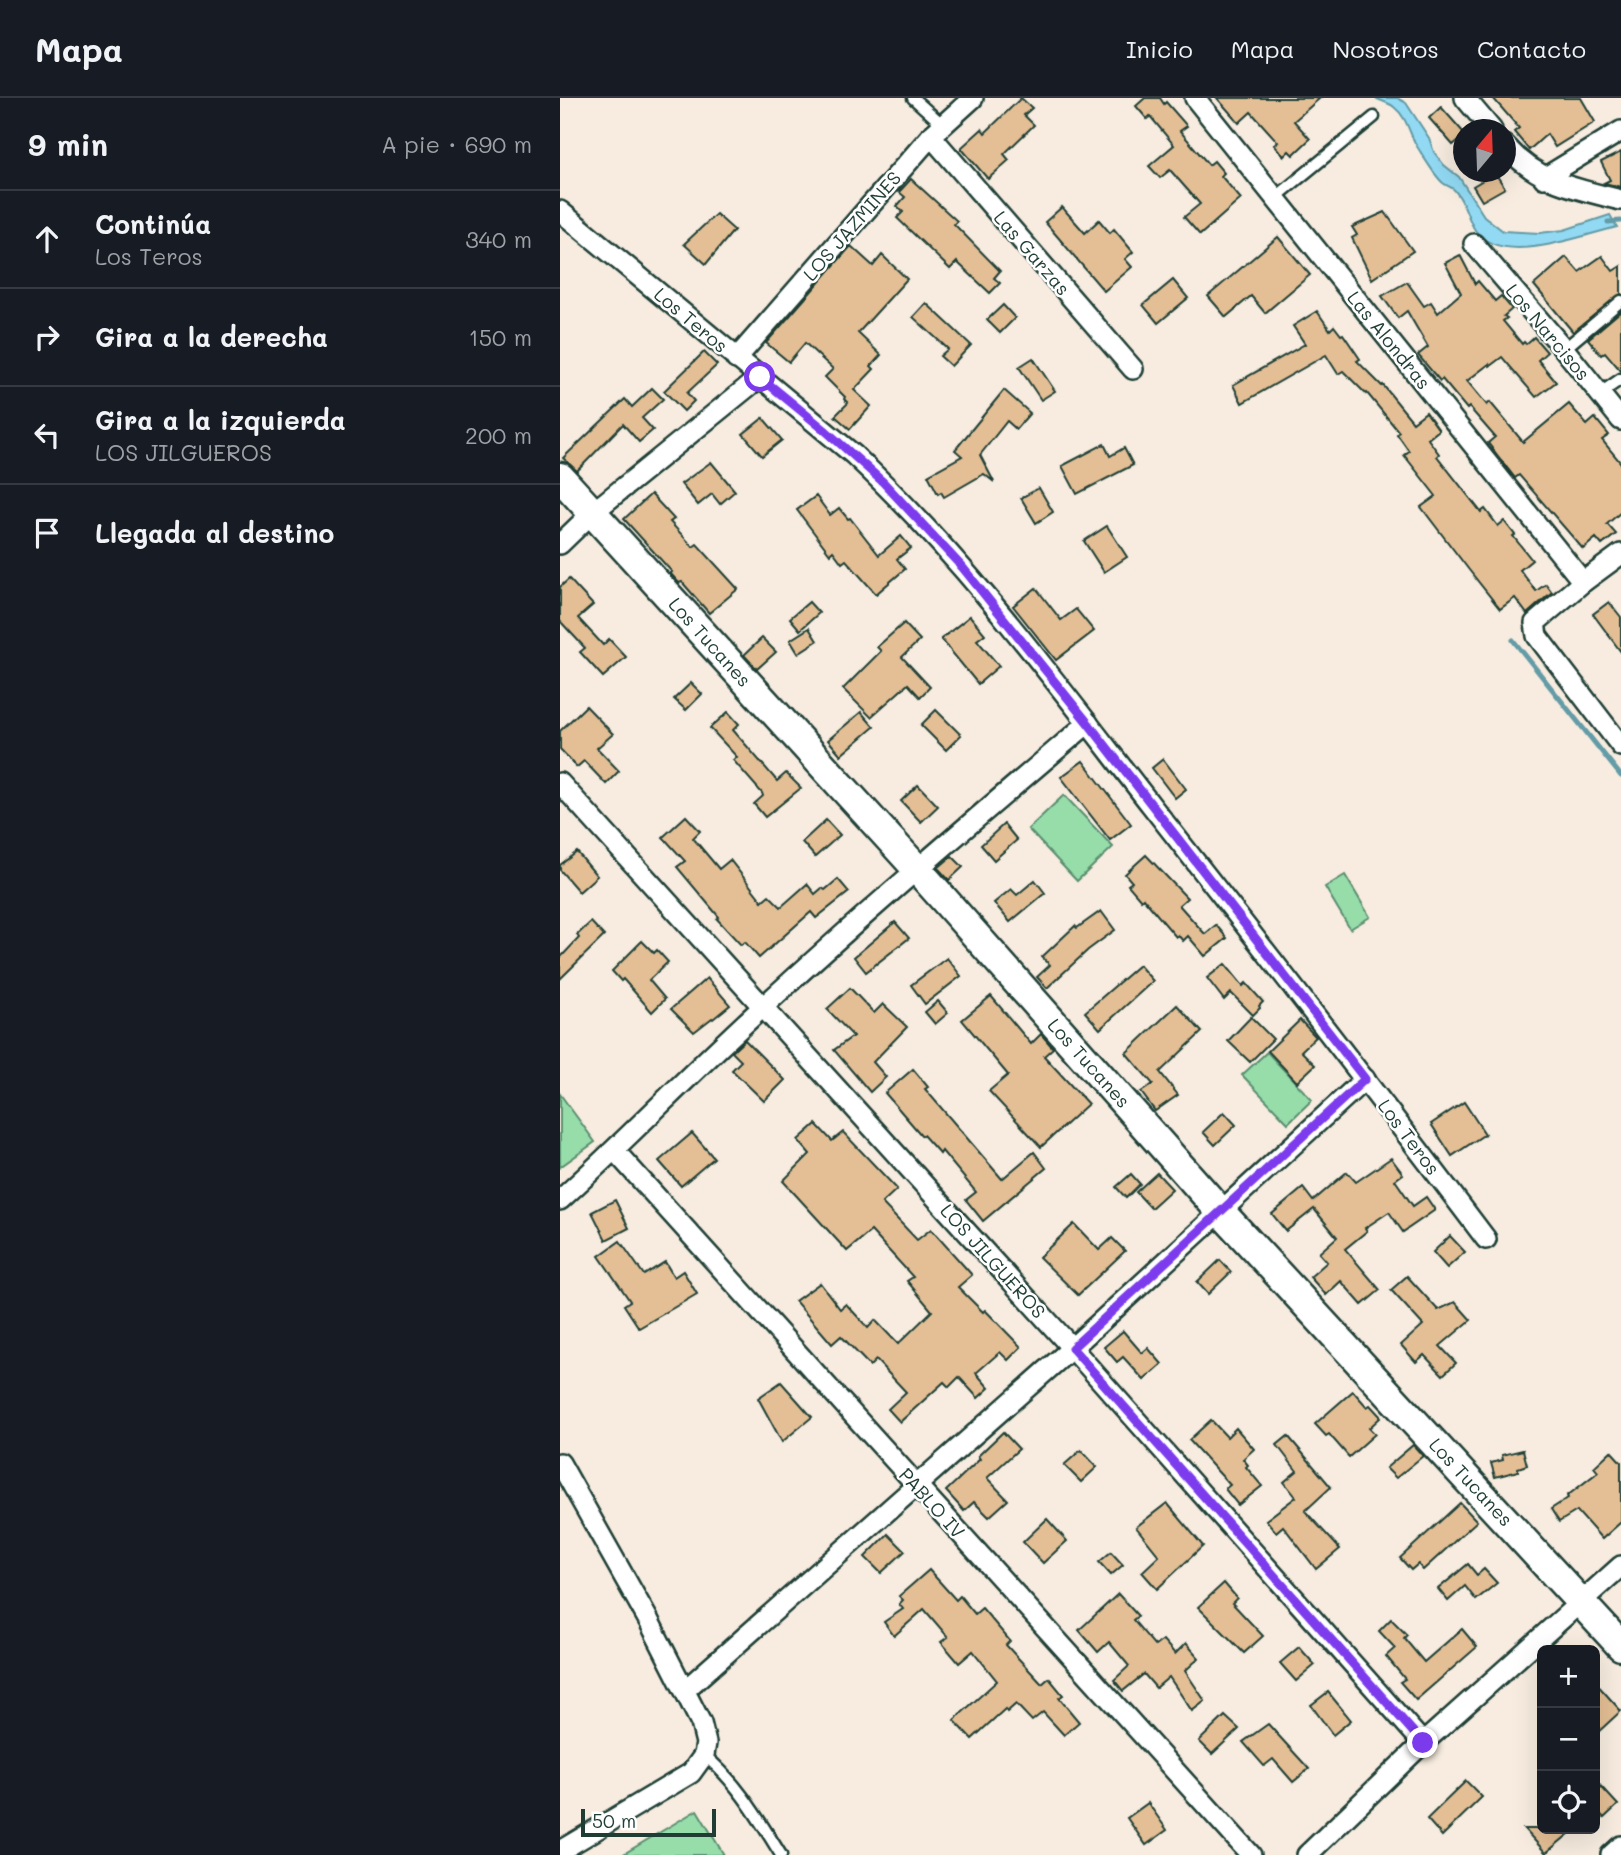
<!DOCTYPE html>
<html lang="es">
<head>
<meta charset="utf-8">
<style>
  :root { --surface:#171b24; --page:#20242c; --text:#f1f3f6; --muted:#9ea1a6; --line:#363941 }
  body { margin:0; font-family:Mali,sans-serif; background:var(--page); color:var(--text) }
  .controls { position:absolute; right:21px; bottom:21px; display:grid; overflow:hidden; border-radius:10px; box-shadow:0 7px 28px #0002 }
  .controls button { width:63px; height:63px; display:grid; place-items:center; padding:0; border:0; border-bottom:2px solid var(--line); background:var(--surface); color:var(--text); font:35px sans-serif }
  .compass { position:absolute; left:893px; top:21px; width:63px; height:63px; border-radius:50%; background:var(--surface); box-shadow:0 7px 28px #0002; rotate:19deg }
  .scale { position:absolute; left:21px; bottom:18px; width:135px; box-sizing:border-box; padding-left:7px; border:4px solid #1f3d34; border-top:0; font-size:19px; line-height:24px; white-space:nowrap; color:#1f3d34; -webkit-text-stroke:5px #fff; paint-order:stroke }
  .stop { position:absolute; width:21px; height:21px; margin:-16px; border:5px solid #7c3aed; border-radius:50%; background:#fff }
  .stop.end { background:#7c3aed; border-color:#fff; box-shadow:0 2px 7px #0008 }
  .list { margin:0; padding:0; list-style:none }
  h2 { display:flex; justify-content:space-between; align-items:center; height:91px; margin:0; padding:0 28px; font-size:30px }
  h2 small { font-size:23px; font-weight:400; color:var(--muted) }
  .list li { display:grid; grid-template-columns:46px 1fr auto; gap:21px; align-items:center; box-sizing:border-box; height:98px; padding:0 28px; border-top:2px solid var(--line) }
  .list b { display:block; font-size:26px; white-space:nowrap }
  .list p { margin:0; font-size:23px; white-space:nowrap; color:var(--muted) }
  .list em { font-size:23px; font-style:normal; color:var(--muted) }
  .icon { flex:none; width:38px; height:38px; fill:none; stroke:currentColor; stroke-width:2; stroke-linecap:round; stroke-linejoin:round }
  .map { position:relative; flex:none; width:1061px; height:1757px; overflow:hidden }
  header { display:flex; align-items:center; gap:42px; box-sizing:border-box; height:98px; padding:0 35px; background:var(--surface); border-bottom:2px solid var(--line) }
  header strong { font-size:33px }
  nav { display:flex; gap:38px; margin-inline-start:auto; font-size:24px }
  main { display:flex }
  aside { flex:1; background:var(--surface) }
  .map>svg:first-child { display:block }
  .green { fill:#96ddaa; stroke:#5a8d6f; stroke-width:2 }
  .water { fill:#92d9f3; stroke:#649ba7; stroke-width:2 }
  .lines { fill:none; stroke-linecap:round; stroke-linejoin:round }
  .stream { stroke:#649ba7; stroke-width:5 }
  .building { fill:#e4bf95; stroke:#1f3d34; stroke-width:2 }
  .lane-casing { stroke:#1f3d34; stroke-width:15 }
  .street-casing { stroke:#1f3d34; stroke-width:24 }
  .secondary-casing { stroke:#1f3d34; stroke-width:33 }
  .lane { stroke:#fff; stroke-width:10 }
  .street { stroke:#fff; stroke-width:19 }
  .secondary { stroke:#fff; stroke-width:28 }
  .route { stroke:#7c3aed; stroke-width:9 }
  .labels { text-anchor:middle; stroke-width:5; stroke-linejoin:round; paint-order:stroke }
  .street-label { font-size:19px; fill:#1f3d34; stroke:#fff }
</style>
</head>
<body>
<header>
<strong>Mapa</strong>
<nav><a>Inicio</a><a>Mapa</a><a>Nosotros</a><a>Contacto</a></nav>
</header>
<main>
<aside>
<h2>9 min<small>A pie · 690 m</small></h2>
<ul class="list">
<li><svg class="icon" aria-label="ahead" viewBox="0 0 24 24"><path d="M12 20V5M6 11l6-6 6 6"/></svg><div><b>Continúa</b><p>Los Teros</p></div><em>340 m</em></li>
<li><svg class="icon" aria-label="right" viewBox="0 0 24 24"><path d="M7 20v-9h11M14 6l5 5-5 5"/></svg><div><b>Gira a la derecha</b></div><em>150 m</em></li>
<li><svg class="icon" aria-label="left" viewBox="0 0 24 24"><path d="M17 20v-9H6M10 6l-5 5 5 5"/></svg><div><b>Gira a la izquierda</b><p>LOS JILGUEROS</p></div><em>200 m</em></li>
<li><svg class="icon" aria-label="arrive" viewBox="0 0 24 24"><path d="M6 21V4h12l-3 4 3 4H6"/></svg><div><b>Llegada al destino</b></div></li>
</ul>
</aside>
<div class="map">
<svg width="1061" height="1757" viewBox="0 0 1061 1757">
  <rect width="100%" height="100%" fill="#f7ecdf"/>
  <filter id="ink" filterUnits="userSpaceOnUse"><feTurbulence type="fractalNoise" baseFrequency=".0143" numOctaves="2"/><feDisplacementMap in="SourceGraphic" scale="14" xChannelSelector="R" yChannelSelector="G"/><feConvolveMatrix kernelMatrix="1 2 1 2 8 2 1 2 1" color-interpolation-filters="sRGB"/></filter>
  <g filter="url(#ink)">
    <!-- green -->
    <g class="green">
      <polygon points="504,697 553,749 517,783 468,731"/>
      <polygon points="785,777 810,819 790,831 765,789"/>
      <polygon points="707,954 752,1002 728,1025 682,977"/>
      <polygon points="0,996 35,1044 0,1069"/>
      <polygon points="137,1712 164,1757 62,1757"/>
    </g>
    <!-- water -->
    <path class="water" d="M 815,0 L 837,0 L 846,5 L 869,40 L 874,54 L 884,67 L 899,79 L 924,118 L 943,133 L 980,135 L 1004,132 L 1050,117 L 1057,129 C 1022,137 941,170 915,132 C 907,120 906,106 896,94 C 893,89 888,89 883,85 C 874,77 865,61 858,50 C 849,36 848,20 834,9 C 830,5 821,3 815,0 Z"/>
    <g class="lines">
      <!-- stream -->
      <g class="stream">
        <polyline points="1048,124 1061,123"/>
        <polyline points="953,542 1061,678"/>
      </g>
    </g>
    <!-- building -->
    <g class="building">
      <polygon points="461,0 472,10 464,17 474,27 444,56 449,62 428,81 401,50 422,31 425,35"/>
      <polygon points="585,0 600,0 604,6 606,4 627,28 620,33 649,67 654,63 664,75 661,78 681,101 640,137 624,119 640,106 610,72 600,80 589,68 614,47 590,18 587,21 576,8"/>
      <polygon points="657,0 760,0 734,23 750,41 733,57 729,53 724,58 714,47 718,44 691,14 679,25"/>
      <polygon points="933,0 1021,0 1035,24 995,49 987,36 969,52 954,34 959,30"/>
      <polygon points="881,9 904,35 904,38 893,47 869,20"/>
      <polygon points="1061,54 1061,89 1044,85 1050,82 1041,64"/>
      <polygon points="935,75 945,90 922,103 913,88"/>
      <polygon points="351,81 397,123 394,126 440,173 434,180 440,185 430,195 397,164 390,171 337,120 343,114 337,108 345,99 339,94"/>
      <polygon points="502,109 525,135 539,122 550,135 554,131 573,154 565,161 572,169 544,193 485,124"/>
      <polygon points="825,114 853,153 812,181 792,140 797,137 792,129"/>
      <polygon points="156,116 174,132 146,166 124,146"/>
      <polygon points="718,139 750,177 705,215 691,198 666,219 648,198"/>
      <polygon points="291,148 313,168 322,157 347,181 298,235 321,257 311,268 314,271 294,292 311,308 290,331 275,318 288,305 284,301 285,299 265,279 273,271 245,245 229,264 206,245"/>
      <polygon points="900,157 915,186 918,183 935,203 941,198 952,211 944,218 947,220 943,223 962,246 964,244 966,246 974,239 987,254 978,262 996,284 976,299 942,259 930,268 929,266 907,283 927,307 930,304 963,344 1009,306 1027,327 1035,320 1049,337 1042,342 1061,365 1061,414 1047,426 1056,436 1042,447 1036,440 1023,451 959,377 955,380 928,345 935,339 909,309 907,311 882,281 880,283 858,257 868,249 847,213 838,220 822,198 847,184 864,208 871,204 878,215 901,195 885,165"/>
      <polygon points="1042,158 1053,173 1061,168 1061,196 1013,234 974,187 1006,159 1019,174"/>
      <polygon points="613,182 628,200 598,225 583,207"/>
      <polygon points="366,205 411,247 391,268 380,258 388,251 353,219"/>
      <polygon points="443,207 455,220 440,235 427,222"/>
      <polygon points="757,213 770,232 774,228 781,237 783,236 800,261 797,263 822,288 823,287 853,324 866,314 879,332 868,341 879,356 877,358 921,414 925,411 938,428 944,423 955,437 953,438 972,462 960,472 976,493 986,486 992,494 967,516 955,500 940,511 909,472 861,409 876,398 844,357 849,353 837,336 839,334 807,295 806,296 783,273 778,276 766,257 682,305 673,287 745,246 733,228"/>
      <polygon points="1061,213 1061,273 1045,254 1041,257 1028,241"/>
      <polygon points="144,254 157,267 127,295 134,303 124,313 104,293"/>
      <polygon points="473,260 495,293 481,302 459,269"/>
      <polygon points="92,290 103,301 82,320 93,332 79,344 63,326 17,373 3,360 65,301 72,309"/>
      <polygon points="444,292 470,315 456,331 447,323 420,357 434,384 424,376 384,399 381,394 378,396 368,377 402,358 395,352"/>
      <polygon points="203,320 222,342 202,358 183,336"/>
      <polygon points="544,346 550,358 564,350 573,367 517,396 502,368"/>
      <polygon points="151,364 175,393 160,406 152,396 138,407 121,386"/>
      <polygon points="479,390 493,414 476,425 461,400"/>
      <polygon points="91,396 114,421 110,424 133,449 137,446 178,491 149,515 122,484 119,485 110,475 112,474 64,421"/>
      <polygon points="256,398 270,417 279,410 288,421 290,420 319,457 341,438 351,450 337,461 345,471 316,496 286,462 282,465 273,453 270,456 237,412"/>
      <polygon points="547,428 567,459 544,474 524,443"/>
      <polygon points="9,481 33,507 18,520 43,547 49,541 66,559 43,579 20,554 25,550 0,523 0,489"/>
      <polygon points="476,490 501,522 516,511 534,533 496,562 453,508"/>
      <polygon points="249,504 259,515 240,532 230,520"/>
      <polygon points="1049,504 1061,519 1061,554 1033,516"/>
      <polygon points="410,518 425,536 417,542 439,568 418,586 381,541"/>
      <polygon points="344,525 360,542 342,559 370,589 360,599 348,586 311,619 283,591 321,553 317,549"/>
      <polygon points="249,530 257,543 238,555 230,542"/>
      <polygon points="202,540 216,554 197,571 184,557"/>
      <polygon points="131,585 142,596 126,612 114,601"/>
      <polygon points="26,608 53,636 37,650 59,673 46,686 24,663 17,669 0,651 0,633"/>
      <polygon points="376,612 401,637 386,652 361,627"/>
      <polygon points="168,614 179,626 173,632 217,683 226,675 241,690 205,719 194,706 203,698 202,695 173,662 177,659 150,630"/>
      <polygon points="301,614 314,629 281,657 268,642"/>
      <polygon points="603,661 626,691 615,700 592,670"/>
      <polygon points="523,663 571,726 550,742 501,679"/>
      <polygon points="358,687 378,708 361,724 341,703"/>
      <polygon points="126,718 140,733 133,740 159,771 170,762 202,803 209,797 221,809 247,786 255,796 262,790 265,792 278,781 289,794 256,820 251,814 199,860 185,844 181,847 157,821 159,819 117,769 125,763 103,739"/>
      <polygon points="266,722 280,737 255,759 242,744"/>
      <polygon points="444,726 457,742 434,762 421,747"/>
      <polygon points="17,754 37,778 19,794 0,772 0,767"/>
      <polygon points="586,757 627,800 619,807 645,836 656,827 667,840 645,858 628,838 623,843 618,837 616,839 583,800 581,802 568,787 572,784 565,776"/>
      <polygon points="392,758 403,769 389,782 378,770"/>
      <polygon points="475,782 485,795 450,824 434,805 451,791 457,797"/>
      <polygon points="541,813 555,832 528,852 487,890 477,879 490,867 482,859 515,828 517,830"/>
      <polygon points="31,824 44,838 0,881 0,860 19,840 17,837"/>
      <polygon points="335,824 349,840 306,874 294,859"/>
      <polygon points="82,843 94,855 97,852 108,864 89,882 105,901 92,914 63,881 61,883 52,873"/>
      <polygon points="387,860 401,878 365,906 351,887"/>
      <polygon points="665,866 683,888 686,885 703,904 699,908 700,910 693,917 671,895 664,902 647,880"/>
      <polygon points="579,867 593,883 540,931 525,914"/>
      <polygon points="147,880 170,907 153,921 152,920 134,934 111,911"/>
      <polygon points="290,890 314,915 323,906 347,929 313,964 326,979 310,994 274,952 293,938 267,911"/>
      <polygon points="431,898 471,946 481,936 493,950 484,958 528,1006 481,1049 429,993 448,977 402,922"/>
      <polygon points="378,903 388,915 375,926 365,914"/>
      <polygon points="617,907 642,934 600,974 618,997 595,1013 581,994 593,986 566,955"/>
      <polygon points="691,919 713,941 690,964 668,943"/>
      <polygon points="740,922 756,939 741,953 755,967 737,984 708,953"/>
      <polygon points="185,942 225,982 204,1003 172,972 181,963 172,954"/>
      <polygon points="353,971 368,989 365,991 442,1081 474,1054 486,1070 423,1123 406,1102 416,1094 382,1053 380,1056 363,1037 362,1038 325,995"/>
      <polygon points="904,1004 925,1036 892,1058 871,1026"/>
      <polygon points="664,1014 676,1027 655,1047 643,1034"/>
      <polygon points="256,1026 272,1043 283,1034 337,1091 322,1105 357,1142 371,1131 412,1177 398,1189 423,1214 425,1212 461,1249 448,1262 440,1254 416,1275 429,1290 418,1300 399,1279 389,1289 384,1284 340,1324 328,1311 346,1294 316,1262 310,1268 281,1238 272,1246 235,1203 260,1185 280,1211 286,1206 308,1230 315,1222 338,1246 372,1213 347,1183 353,1179 311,1133 287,1153 223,1083 250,1056 238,1042"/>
      <polygon points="132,1035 154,1060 121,1088 99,1063"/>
      <polygon points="831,1060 843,1076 835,1082 853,1108 866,1099 875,1112 843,1134 829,1114 805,1130 807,1133 785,1151 820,1192 802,1207 781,1183 766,1197 750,1179 767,1164 759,1155 777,1139 754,1111 726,1133 712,1116 743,1090 753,1103 787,1074 796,1084"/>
      <polygon points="597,1075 612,1091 591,1110 576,1094"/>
      <polygon points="571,1076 580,1086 566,1100 556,1089"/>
      <polygon points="55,1102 69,1130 46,1142 32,1114"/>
      <polygon points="514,1126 539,1152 552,1140 565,1153 518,1197 479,1159"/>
      <polygon points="890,1138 905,1154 887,1170 873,1154"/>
      <polygon points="60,1143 84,1177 105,1164 114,1179 123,1173 137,1196 79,1230 64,1207 70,1203 39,1158"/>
      <polygon points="660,1162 671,1174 648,1196 637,1184"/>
      <polygon points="847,1178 878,1212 895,1204 911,1222 880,1248 896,1265 883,1277 864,1257 856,1264 841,1247 863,1227 831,1192"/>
      <polygon points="563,1233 582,1255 588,1250 602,1266 584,1282 563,1259 557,1264 544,1249"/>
      <polygon points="221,1284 252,1319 222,1344 198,1300"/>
      <polygon points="793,1293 807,1309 810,1307 821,1319 809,1330 815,1336 789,1359 769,1336 766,1338 755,1326"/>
      <polygon points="651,1322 667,1339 676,1330 694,1351 683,1361 688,1367 686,1369 702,1388 678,1407 665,1391 670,1387 629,1342"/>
      <polygon points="443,1334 459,1351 427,1380 448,1402 429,1419 414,1404 404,1413 386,1393 420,1361 418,1358"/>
      <polygon points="728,1338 771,1389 745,1413 780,1451 756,1471 723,1428 716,1434 706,1422 736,1399 724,1384 737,1373 717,1347"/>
      <polygon points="853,1347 863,1358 836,1380 826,1370"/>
      <polygon points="521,1352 537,1369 521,1384 504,1367"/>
      <polygon points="963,1352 967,1367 958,1370 958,1373 935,1379 931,1365 943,1362 942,1357"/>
      <polygon points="1051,1353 1061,1364 1061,1424 1042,1441 1017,1413 999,1424 991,1411 1008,1400 1007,1398 1038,1374 1034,1369"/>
      <polygon points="607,1405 643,1448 597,1491 582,1474 599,1458 576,1429"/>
      <polygon points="900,1405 917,1423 863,1472 858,1466 851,1472 840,1460"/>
      <polygon points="487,1421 507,1443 483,1465 463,1444"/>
      <polygon points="328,1436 345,1453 321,1475 305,1459"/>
      <polygon points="551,1454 563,1467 551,1477 539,1464"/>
      <polygon points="908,1466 917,1477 924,1471 937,1485 916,1502 905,1488 888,1503 878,1491"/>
      <polygon points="369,1472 396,1502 400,1498 415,1516 422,1510 450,1543 446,1547 482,1586 489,1580 503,1597 499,1600 519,1624 504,1637 483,1614 472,1623 456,1606 447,1614 445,1611 412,1641 394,1622 437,1583 413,1553 399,1565 381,1544 388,1539 364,1511 334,1538 324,1524 343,1511 339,1506 343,1502 339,1498"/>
      <polygon points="664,1485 677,1500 672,1505 703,1538 684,1555 638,1509"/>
      <polygon points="558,1496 578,1518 573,1522 595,1548 603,1542 615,1556 626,1545 639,1560 625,1573 645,1603 632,1613 609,1579 596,1590 584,1576 563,1593 554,1582 569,1568 549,1544 538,1554 519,1532"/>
      <polygon points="831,1521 847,1537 844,1540 864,1564 902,1531 917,1549 856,1602 840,1584 845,1581 826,1558 835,1550 819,1533"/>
      <polygon points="739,1549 755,1567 736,1583 720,1565"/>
      <polygon points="1035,1584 1061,1613 1035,1637"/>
      <polygon points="768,1594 791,1622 773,1637 751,1607"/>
      <polygon points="665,1618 679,1631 652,1656 639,1643"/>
      <polygon points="708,1626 749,1671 733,1684 713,1661 704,1668 683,1644"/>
      <polygon points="1035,1682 1058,1707 1044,1720 1035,1710"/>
      <polygon points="906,1683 922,1699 882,1738 867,1721"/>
      <polygon points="588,1705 607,1732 586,1747 567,1720"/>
      <polygon points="964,1731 1015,1731 986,1755"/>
    </g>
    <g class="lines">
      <defs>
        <g id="lane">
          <polyline points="353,0 383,27"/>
          <polyline points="715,100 814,19"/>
          <polyline points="1004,251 1061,203"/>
          <polyline points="1039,296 1061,281"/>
          <path d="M 144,1657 C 178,1685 198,1720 221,1757"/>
        </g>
        <g id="street">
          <polyline points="635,0 1023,484"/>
          <polyline points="905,0 932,32"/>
          <polyline points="371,38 573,271"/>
          <path d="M 946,48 C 976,84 1017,91 1061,102"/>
          <polyline points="984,80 1061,33"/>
          <path d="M 0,113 L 294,357 C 406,462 497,586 591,707 C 704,851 816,995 926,1141"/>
          <polyline points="914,146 1004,251 1061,322"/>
          <polyline points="176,261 371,38 413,0"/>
          <polyline points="0,446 32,415 200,279"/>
          <polyline points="1061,456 1023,484 975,525 977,538 1061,648"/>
          <polyline points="0,685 512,1250 863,1645"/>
          <polyline points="55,1053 691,1757"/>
          <path d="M 0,1102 C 70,1039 134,971 204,908 C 309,811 419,718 528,625"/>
          <polyline points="0,1365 89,1523 141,1625 146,1645 144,1657 131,1675 0,1753"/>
          <polyline points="125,1592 512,1250 805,981"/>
          <polyline points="747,1757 863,1645 1061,1468"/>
          <polyline points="1051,1757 1061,1748"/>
        </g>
        <polyline id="secondary" points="0,379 357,771 660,1113 1061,1548"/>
      </defs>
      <!-- lane casing -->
      <use href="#lane" class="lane-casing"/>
      <!-- street casing -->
      <use href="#street" class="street-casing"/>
      <!-- secondary casing -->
      <use href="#secondary" class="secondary-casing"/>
      <!-- lane -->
      <use href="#lane" class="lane"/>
      <!-- street -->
      <use href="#street" class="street"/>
      <!-- secondary -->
      <use href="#secondary" class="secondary"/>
    </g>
  </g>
  <g class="lines" filter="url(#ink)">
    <!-- route -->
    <polyline class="route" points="200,279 266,333 323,384 403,470 528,625 805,981 512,1250 863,1645"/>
  </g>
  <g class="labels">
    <!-- street labels -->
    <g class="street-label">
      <text transform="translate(292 128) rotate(-49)" y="7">LOS JAZMINES</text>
      <text transform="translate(472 155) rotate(49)" y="7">Las Garzas</text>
      <text transform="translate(131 222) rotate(40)" y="7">Los Teros</text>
      <text transform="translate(988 234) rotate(50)" y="7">Los Narcisos</text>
      <text transform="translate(829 242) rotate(51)" y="7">Las Alondras</text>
      <text transform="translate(150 544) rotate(48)" y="7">Los Tucanes</text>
      <text transform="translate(529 965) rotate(48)" y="7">Los Tucanes</text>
      <text transform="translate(849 1039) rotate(53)" y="7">Los Teros</text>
      <text transform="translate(433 1163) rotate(48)" y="7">LOS JILGUEROS</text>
      <text transform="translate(911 1384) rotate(47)" y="7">Los Tucanes</text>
      <text transform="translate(372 1405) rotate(48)" y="7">PABLO IV</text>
    </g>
  </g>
</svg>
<div class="controls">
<button>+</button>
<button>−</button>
<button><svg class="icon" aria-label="locate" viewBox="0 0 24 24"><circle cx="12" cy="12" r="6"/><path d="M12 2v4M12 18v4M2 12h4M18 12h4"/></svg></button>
</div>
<svg class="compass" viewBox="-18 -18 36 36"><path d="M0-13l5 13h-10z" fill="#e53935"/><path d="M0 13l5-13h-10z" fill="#9ea1a6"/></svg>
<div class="scale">50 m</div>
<div class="stop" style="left:200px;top:279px"></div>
<div class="stop end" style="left:863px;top:1645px"></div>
</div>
</main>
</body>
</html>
